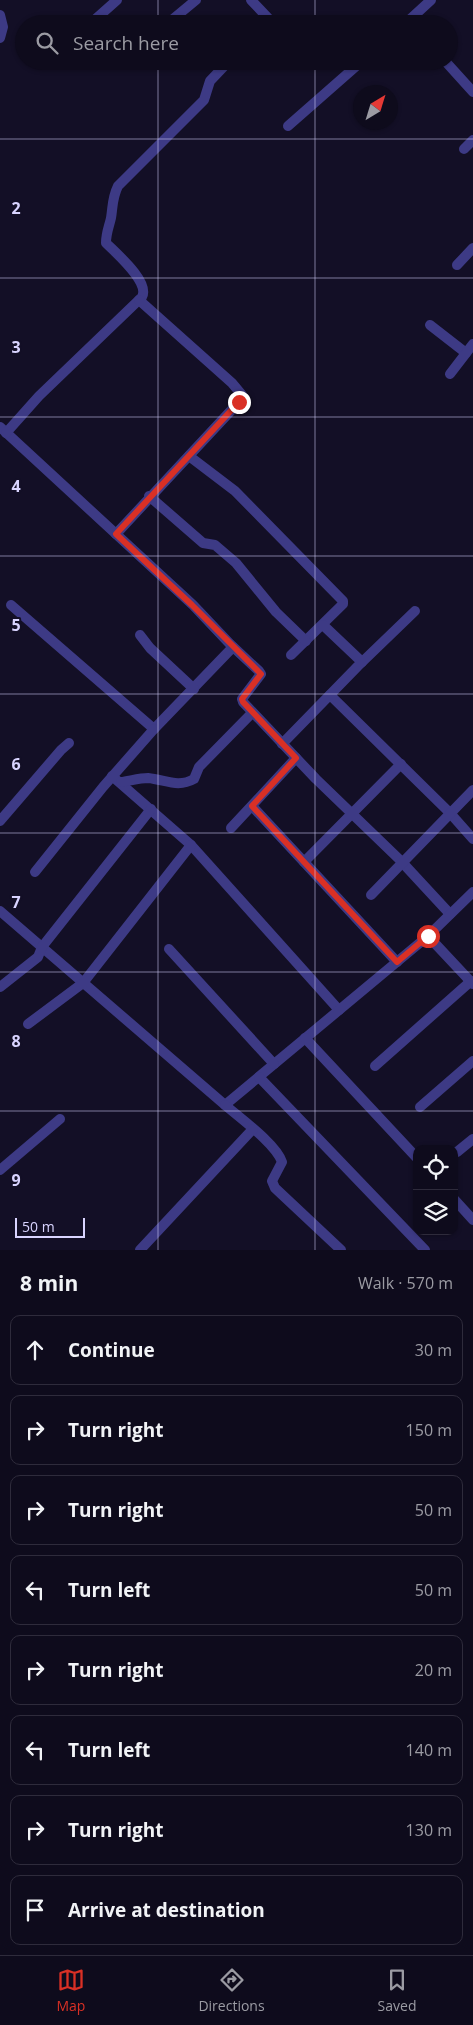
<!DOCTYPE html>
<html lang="en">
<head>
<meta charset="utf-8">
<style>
  :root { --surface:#0e0b1c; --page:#1c1929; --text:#f1f3f6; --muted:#9b9ba3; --line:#2e2b3b; --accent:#d93025 }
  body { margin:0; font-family:"Open Sans",sans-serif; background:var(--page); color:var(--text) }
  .controls { position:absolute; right:15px; bottom:15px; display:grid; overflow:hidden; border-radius:10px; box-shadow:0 1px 4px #0004 }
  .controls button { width:45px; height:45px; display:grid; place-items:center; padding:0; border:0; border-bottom:1px solid var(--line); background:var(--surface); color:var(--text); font:25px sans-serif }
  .compass { position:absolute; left:353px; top:85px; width:45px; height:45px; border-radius:50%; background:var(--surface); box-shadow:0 1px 4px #0004; rotate:38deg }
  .scale { position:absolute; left:15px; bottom:12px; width:70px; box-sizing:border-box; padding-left:5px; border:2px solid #d9d4ff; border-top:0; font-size:14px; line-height:18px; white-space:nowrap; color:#d9d4ff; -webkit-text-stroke:4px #130f26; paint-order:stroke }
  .stop { position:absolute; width:15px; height:15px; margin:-11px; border:4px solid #d93025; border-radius:50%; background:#fff }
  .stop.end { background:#d93025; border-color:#fff; box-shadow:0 1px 5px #0008 }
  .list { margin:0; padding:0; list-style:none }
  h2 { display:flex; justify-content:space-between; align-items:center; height:65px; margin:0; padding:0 20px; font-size:21px }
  h2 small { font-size:16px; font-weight:400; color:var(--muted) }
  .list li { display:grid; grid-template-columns:32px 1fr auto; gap:15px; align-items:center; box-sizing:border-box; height:70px; margin:0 10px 10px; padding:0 10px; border:1px solid var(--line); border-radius:10px }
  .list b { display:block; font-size:19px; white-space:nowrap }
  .list em { font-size:16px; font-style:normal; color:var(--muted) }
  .icon { flex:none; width:28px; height:28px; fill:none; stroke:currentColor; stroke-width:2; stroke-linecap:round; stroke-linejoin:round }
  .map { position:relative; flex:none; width:473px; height:1250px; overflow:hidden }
  .search { position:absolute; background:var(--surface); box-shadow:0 1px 4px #0004; left:15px; right:15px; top:15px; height:55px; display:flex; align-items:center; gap:12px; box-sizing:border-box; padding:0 18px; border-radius:28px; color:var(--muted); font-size:19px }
  .sheet { height:705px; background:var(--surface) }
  nav { display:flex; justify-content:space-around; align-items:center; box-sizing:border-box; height:70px; border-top:1px solid var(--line); background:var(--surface); font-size:14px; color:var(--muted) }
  nav a { display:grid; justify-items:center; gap:2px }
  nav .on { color:var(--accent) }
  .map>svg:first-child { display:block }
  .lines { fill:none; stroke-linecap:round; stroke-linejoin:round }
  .minor { stroke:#3d3a85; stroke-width:10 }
  .route { stroke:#d93025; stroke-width:6 }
  .grid { fill:none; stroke:#d9d4ff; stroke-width:1; stroke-opacity:0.55 }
  .grid-label { font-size:16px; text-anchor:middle; font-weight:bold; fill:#d9d4ff; stroke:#130f26; stroke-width:4; stroke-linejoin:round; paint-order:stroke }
</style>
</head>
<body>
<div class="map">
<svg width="473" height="1250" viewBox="0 0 473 1250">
  <rect width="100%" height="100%" fill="#130f26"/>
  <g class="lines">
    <!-- minor -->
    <g class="minor">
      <polyline points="251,0 268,18 267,24"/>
      <polyline points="0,15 3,27 0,38"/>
      <polyline points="90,24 117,0"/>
      <polyline points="167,24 196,0"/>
      <polyline points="405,24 431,0"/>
      <polyline points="445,61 473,92"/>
      <polyline points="288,126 362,61"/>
      <polyline points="464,149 473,140"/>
      <polyline points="457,265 473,248"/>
      <polyline points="430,325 466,353"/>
      <polyline points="450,374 473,344"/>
      <polyline points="0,427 193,605 230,644 259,671 261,674 242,699 243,702 316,779 400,860 450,914"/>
      <path d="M 6,433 L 39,396 L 142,297 C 150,282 117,254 106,243 C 106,233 109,227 111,218 C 113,206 112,198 118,186 L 204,100 L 210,81 L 229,61"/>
      <polyline points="189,456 235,491 343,601 343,604 291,655"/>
      <polyline points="149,496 203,543 215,545 236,563 276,612 306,641"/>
      <polyline points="116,534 239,402 242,395 232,383 139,300"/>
      <polyline points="11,605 154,729 233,647"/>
      <polyline points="323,625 362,662"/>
      <polyline points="140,635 150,648 194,689"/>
      <polyline points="330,695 450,813 473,839"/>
      <polyline points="282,744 358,666 415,611"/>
      <polyline points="112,776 191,845 339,1010"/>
      <path d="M 121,782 C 129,781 140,778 148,778 C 166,780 178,788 194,779 L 199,767 L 252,713"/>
      <polyline points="252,806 397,962"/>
      <polyline points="0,821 61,750 69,743"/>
      <polyline points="231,828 296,758"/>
      <polyline points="304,862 401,764"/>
      <polyline points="35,872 103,787 154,729"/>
      <polyline points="371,895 473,790"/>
      <polyline points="0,911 225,1105 428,936 473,892"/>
      <polyline points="428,936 473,984"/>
      <polyline points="169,949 274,1064"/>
      <polyline points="0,987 38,957 42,947 151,809"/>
      <polyline points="28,1024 83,983 191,845"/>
      <polyline points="305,1038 417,1158"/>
      <polyline points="375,1066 471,981"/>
      <polyline points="259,1077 425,1250"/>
      <path d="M 225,1105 C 240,1118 276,1144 282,1162 L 272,1181 L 275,1188 L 341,1250"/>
      <polyline points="420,1107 473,1061"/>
      <polyline points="457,1152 473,1139"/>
      <polyline points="0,1170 60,1119"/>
      <polyline points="454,1199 473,1220"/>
      <polyline points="140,1250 253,1129"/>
    </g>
  </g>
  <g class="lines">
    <!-- route -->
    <polyline class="route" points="239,402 116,534 192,605 261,674 242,699 243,702 296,758 252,806 397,962 428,936"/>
  </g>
  <!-- grid -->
  <path class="grid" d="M 158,0 L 158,24M 315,0 L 315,24M 158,61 L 158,1250M 315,61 L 315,1250M 0,139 L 473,139M 0,278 L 473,278M 0,417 L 473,417M 0,556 L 473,556M 0,694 L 473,694M 0,833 L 473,833M 0,972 L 473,972M 0,1111 L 473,1111"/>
  <g class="grid-label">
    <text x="16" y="214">2</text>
    <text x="16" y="353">3</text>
    <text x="16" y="492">4</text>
    <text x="16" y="631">5</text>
    <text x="16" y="770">6</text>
    <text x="16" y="908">7</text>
    <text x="16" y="1047">8</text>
    <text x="16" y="1186">9</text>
  </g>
</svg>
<div class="controls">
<button><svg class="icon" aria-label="locate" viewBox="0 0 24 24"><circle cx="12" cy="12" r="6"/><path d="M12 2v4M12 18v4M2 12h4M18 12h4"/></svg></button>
<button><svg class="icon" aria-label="layers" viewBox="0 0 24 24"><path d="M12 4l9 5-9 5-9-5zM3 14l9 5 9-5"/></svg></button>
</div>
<svg class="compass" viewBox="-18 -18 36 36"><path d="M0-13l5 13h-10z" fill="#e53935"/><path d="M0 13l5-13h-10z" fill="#9b9ba3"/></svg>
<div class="scale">50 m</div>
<div class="stop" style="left:428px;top:936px"></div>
<div class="stop end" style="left:239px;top:402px"></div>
<div class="search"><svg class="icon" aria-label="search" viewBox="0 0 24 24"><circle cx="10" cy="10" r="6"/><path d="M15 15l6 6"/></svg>Search here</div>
</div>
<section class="sheet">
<h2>8 min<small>Walk · 570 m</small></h2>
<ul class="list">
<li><svg class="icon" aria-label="ahead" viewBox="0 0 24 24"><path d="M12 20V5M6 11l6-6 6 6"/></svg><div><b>Continue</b></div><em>30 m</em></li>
<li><svg class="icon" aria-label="right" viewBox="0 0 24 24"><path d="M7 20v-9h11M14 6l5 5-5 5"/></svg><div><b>Turn right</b></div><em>150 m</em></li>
<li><svg class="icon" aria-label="right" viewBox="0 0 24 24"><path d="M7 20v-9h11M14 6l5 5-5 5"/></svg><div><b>Turn right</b></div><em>50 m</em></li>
<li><svg class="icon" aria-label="left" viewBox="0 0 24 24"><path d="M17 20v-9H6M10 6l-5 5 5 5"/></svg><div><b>Turn left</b></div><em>50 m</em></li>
<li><svg class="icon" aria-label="right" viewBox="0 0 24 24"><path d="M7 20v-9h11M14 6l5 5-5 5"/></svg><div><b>Turn right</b></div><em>20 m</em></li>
<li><svg class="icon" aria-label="left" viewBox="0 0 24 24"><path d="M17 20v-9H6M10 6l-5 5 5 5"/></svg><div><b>Turn left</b></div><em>140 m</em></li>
<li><svg class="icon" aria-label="right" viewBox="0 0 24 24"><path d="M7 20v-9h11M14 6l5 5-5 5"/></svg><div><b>Turn right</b></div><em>130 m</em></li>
<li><svg class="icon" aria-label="arrive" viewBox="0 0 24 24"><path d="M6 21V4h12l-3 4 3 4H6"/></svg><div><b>Arrive at destination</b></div></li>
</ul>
</section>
<nav>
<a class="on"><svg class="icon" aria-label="map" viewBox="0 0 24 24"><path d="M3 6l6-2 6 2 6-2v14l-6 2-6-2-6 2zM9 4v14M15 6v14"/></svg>Map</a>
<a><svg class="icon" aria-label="directions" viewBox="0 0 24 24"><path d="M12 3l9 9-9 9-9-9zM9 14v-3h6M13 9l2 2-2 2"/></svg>Directions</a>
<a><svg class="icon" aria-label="saved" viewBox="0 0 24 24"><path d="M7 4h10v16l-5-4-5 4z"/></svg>Saved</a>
</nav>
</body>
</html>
